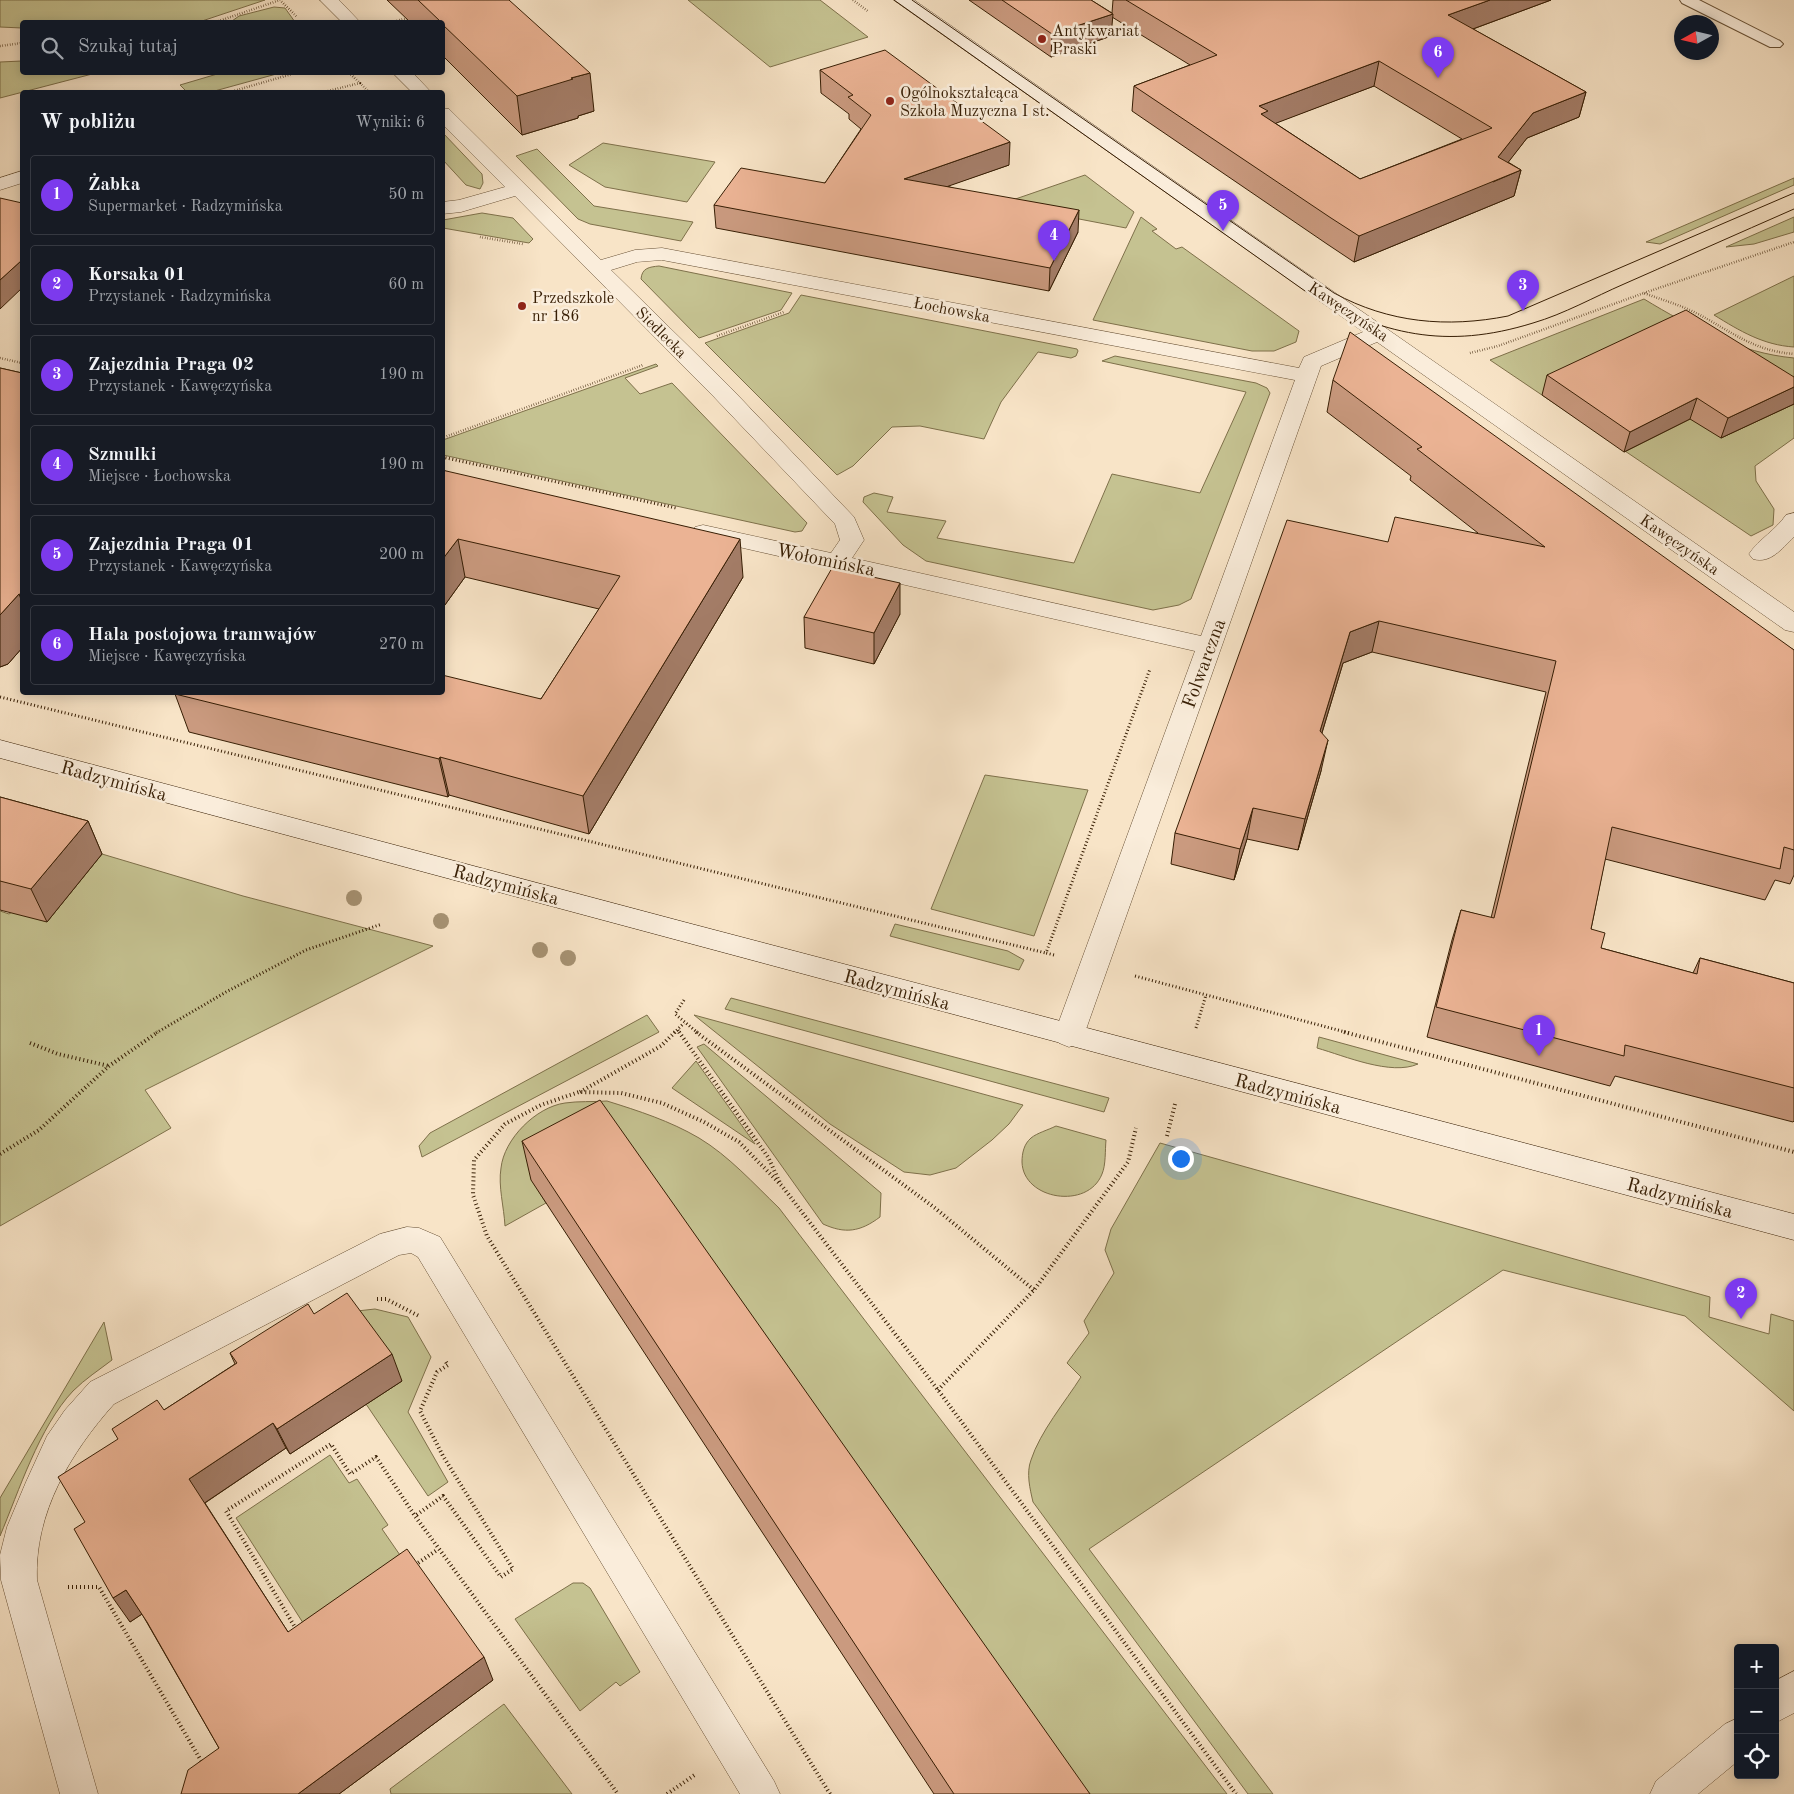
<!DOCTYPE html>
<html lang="pl">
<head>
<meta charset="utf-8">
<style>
  :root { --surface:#171b24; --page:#20242c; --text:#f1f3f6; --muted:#9ea1a6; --line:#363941; --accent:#7c3aed }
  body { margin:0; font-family:"Old Standard TT",serif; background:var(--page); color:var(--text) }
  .controls { position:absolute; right:15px; bottom:15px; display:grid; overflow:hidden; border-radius:5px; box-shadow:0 2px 12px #0003 }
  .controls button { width:45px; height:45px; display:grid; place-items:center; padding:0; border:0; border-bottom:1px solid var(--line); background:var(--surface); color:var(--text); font:25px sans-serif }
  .compass { position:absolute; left:1674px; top:15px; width:45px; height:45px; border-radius:50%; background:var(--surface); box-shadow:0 2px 12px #0003; rotate:262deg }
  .you { position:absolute; left:1180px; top:1158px; width:18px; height:18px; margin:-12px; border:4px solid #fff; border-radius:50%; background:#1a73e8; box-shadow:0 0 0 8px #1a73e833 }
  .badge { display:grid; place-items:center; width:32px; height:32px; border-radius:50%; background:var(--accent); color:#fff; font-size:16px; font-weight:700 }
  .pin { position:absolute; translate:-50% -41px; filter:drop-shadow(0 1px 2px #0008) }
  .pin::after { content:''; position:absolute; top:26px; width:18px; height:15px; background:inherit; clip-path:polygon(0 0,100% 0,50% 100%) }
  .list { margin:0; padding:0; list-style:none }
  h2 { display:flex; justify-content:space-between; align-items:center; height:65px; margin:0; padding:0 20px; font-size:21px }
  h2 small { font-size:16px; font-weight:400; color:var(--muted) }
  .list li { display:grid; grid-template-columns:32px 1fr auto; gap:15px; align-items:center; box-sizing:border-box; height:80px; margin:0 10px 10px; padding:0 10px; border:1px solid var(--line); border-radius:5px }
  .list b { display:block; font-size:19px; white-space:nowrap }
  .list p { margin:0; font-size:16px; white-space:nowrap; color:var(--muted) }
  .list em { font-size:16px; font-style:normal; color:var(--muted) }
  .icon { flex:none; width:28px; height:28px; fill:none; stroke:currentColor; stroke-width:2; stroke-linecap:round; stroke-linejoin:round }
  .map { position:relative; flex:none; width:1794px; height:1794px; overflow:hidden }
  .search { position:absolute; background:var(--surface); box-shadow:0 2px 12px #0003; left:20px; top:20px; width:425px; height:55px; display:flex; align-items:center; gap:12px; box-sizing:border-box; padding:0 18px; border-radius:5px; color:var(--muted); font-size:19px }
  .panel { position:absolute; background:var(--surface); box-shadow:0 2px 12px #0003; left:20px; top:90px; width:425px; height:605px; border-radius:5px }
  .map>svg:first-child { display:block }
  .green { fill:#c5c291; stroke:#7e704a }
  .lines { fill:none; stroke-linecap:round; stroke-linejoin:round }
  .lane-casing { stroke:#675035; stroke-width:2 }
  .street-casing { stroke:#675035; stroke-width:1 }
  .secondary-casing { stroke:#371e04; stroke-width:1 }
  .path-far2 { stroke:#371e04; stroke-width:2.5; stroke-dasharray:0.5 2; stroke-linecap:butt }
  .path-far1 { stroke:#371e04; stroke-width:3; stroke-dasharray:1 2.5; stroke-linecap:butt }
  .path { stroke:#371e04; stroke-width:4; stroke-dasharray:1 3; stroke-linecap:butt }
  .lane { fill:#faeddb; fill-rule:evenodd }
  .street { fill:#faeddb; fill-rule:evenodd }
  .secondary { fill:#faeddb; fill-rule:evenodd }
  .tram { stroke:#371e04; stroke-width:1 }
  .tree { fill:#a69273 }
  .wall { fill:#ca9a7f; stroke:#371e04; fill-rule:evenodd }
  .shaded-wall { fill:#a47d68; stroke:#371e04 }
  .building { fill:#ebb394; stroke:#371e04; fill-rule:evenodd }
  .poi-dot { fill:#8f2418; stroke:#faeddb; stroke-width:2 }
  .labels { text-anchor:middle; stroke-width:5; stroke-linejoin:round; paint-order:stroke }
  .far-poi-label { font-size:16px; fill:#371e04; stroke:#faeddb; text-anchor:start }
  .far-street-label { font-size:16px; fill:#371e04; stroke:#faeddb }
  .street-label { font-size:19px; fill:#371e04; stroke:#faeddb }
</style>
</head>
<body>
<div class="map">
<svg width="1794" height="1794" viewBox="0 0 1794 1794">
  <rect width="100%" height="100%" fill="#f8e4c7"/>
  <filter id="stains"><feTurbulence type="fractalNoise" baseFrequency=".004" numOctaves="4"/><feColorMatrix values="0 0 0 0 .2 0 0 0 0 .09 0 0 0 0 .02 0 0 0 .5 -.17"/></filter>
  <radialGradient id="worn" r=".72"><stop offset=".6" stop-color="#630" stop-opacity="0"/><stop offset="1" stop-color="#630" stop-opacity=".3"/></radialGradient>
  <!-- green -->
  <g class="green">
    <polygon points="0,0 265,0 199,22 22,22 22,28 0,27"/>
    <polygon points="688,0 820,0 868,37 770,67"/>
    <polygon points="274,7 285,8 295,22 234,22 232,21 239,16"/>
    <polygon points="22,61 22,72 96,73 0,98 0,62"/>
    <polygon points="224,72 280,72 280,73 211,92 187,92 180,85"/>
    <polygon points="443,133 482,174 483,183 480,189 466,185 443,160"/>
    <polygon points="603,143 715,162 687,202 605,187 569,165"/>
    <polygon points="537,149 594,206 693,222 681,241 590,224 578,219 516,156"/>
    <polygon points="1085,175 1134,212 1126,228 1001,204"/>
    <polygon points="1794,178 1794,185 1660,244 1646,242"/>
    <polygon points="482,213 513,218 533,239 529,243 443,228 443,220"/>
    <polygon points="1141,217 1157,229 1152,231 1176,249 1182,247 1299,331 1296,342 1274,351 1252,351 1093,320"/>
    <polygon points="1794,217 1794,232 1754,244 1726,247"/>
    <path d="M 659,266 L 792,293 L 781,310 L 699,338 L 641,279 C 642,268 649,267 659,266 Z"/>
    <path d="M 1794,276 L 1794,347 C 1763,345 1740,331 1714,315 Z"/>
    <polygon points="801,295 1077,349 1078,351 1076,356 1071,358 1038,352 1001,402 984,439 920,426 892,427 853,466 837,475 705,343 789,313"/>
    <path d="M 1644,299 C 1690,327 1740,353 1794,358 L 1794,438 L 1755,466 L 1756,481 L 1774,509 L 1773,525 L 1751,536 L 1490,360 Z"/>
    <polygon points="1115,356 1256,383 1267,388 1270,393 1191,599 1179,605 1153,610 926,561 903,545 863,502 864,497 874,493 893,497 887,512 946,521 937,538 1074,563 1112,474 1200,493 1246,392 1102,361"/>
    <polygon points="656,364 658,366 625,378 640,394 672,383 807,523 802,531 795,532 443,455 443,440"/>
    <polygon points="985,775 1088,790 1034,936 931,909"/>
    <polygon points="102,854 243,896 433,946 145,1090 171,1128 0,1226 0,911 9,914"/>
    <polygon points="895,924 1008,951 1024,960 1019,970 890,936"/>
    <polygon points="731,998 1109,1098 1104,1112 725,1009"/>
    <polygon points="647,1015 659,1032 422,1157 419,1146 430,1133"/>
    <polygon points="694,1015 1023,1105 1009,1124 992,1140 956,1168 930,1175 904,1172 830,1124"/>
    <path d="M 1319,1037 L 1418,1064 C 1391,1076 1345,1056 1317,1048 Z"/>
    <path d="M 704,1044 L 881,1193 L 880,1217 C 860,1232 845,1234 823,1224 L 697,1047 Z"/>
    <polygon points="696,1061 755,1144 672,1088"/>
    <path d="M 607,1101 C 639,1111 670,1121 699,1138 C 729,1156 754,1184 779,1208 L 1227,1794 L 1064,1794 L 532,1180 L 546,1203 L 505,1226 C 504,1207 498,1186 501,1168 C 504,1139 536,1107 565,1103 C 578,1101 593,1102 607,1101 Z"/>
    <path d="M 1056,1126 L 1106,1140 C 1105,1150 1106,1165 1102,1174 C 1088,1210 1023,1200 1022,1162 C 1022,1153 1024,1144 1031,1138 C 1037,1133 1048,1130 1056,1126 Z"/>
    <path d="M 1160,1143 L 1710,1297 L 1709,1317 L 1769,1334 L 1771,1314 L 1794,1321 L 1794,1411 L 1685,1316 L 1503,1270 L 1089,1549 L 1273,1794 L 1248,1794 L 1033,1502 C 1030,1489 1026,1473 1031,1460 C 1040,1432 1065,1402 1081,1377 L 1067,1363 L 1089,1333 L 1084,1321 L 1114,1273 L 1105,1250 L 1111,1229 Z"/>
    <polygon points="375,1309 408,1317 431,1357 408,1412 448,1482 428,1496 366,1404 339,1313"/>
    <path d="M 104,1322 L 112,1360 C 99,1370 85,1379 73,1391 C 39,1427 19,1491 0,1536 L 0,1498 Z"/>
    <polygon points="330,1455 349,1483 357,1479 388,1525 382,1529 402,1558 305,1626 236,1518"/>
    <polygon points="573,1583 583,1583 590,1588 640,1672 620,1686 616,1682 580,1711 515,1619"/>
    <polygon points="504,1704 572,1794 391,1794 390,1789"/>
  </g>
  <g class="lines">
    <defs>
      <polygon id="lane" points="1680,0 1699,0 1780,41 1783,44 1780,47 1770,47 1682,3"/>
      <g id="street">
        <polygon points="320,0 339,0 360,22 342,22"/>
        <path d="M 894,0 L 914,0 L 1794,612 L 1794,632 L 1785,630 L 1377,342 L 1321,366 L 1084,1035 L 1079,1043 L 1069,1047 L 1059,1043 L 1054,1035 L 1195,651 L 695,537 L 691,532 L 695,527 L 703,525 L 831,553 L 840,540 L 835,524 L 714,397 L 515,196 L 461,212 L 442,214 L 442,202 L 459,200 L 505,187 L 442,124 L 442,108 L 449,109 L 601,260 L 635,250 L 662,248 L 1299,368 L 1304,357 L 1363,332 ZM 662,260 L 1295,380 L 1201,636 L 852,558 L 864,540 L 854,517 L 730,387 L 611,270 L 637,262 Z"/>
        <polygon points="392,72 412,72 431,92 412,92"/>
        <polygon points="22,171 22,183 0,190 0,178"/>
        <path d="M 1794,513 L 1794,537 C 1781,549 1771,564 1753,559 L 1749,554 C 1759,539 1776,530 1786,515 Z"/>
        <path d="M 407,1227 L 419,1228 L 440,1237 L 774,1781 L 780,1794 L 740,1794 L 418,1257 L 411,1253 L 399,1255 L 114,1404 C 71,1452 34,1513 37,1580 L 98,1794 L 60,1794 L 1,1580 L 0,1555 L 7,1527 L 26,1482 L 47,1436 L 65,1410 L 90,1382 L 380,1234 Z"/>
        <polygon points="1794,1671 1794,1713 1775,1723 1775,1681"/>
        <polygon points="1738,1718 1738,1761 1698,1794 1650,1794 1656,1781 1725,1724"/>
      </g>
      <polygon id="secondary" points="0,740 684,922 1794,1214 1794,1240 0,758"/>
    </defs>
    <!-- lane casing -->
    <use href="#lane" class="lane-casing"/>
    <!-- street casing -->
    <use href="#street" class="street-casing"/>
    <!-- secondary casing -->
    <use href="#secondary" class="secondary-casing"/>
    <!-- path-far2 -->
    <g class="path-far2">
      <polyline points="853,0 869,12"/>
      <polyline points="216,22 280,0 297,17"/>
      <polyline points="392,22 408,18"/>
      <polyline points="0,46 22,43"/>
      <polyline points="360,83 369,92"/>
      <polyline points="328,91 360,83 348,72"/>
      <polyline points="230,92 299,72"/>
      <polyline points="480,237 523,244"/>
      <polyline points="1644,293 1794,242"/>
      <polyline points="717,336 784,312"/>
      <path d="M 1470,353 L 1498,346 L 1644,293 C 1662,300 1681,305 1698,314 C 1732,332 1754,351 1794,354"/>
      <polyline points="0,358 22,363"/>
      <polyline points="442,438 643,365"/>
    </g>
    <!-- path-far1 -->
    <g class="path-far1">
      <polyline points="442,457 676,508"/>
      <polyline points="0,697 1046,953"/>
      <polyline points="1054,955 1046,953 1150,669"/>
      <polyline points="1135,976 1349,1033"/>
      <polyline points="684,1000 675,1014 698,1033"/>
      <polyline points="1196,1028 1206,995"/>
      <polyline points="678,1030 680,1033"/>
      <polyline points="156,1033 226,992 306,950 382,924"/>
      <polyline points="674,1033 684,1023"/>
    </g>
    <!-- path -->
    <g class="path">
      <polyline points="679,1032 768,1157 780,1183"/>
      <polyline points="696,1032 935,1208 1034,1290"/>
      <polyline points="1344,1032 1794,1152"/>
      <polyline points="30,1043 58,1054 109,1066"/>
      <polyline points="580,1092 661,1046 675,1032"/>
      <polyline points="1167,1136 1175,1104"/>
      <polyline points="0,1154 39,1130 109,1066 158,1032"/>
      <polyline points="377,1299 386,1299 419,1316"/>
      <polyline points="446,1362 448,1365 437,1372 420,1411 443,1456 513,1569 501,1577 443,1496 415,1516 618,1794"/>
      <polyline points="938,1390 1034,1290 1128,1162 1136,1128"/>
      <polyline points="415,1565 437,1550"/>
      <polyline points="68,1587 99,1587 203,1764"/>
      <polyline points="296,1629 226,1511 331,1444 350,1474 376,1457 415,1516"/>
      <polyline points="667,1794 696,1774"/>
      <polyline points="830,1794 487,1236 473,1195 474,1160 505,1124 541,1105 579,1092 621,1093 662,1103 704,1122 739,1142 782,1186 938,1390 1236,1794"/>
    </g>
    <!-- lane -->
    <use href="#lane" class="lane"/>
    <!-- street -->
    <use href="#street" class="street"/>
    <!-- secondary -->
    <use href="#secondary" class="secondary"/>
    <!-- tram -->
    <g class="tram">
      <path d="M 894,0 L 1305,291 C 1382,335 1446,350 1533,323 C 1564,314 1594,297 1624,284 C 1681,259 1737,234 1794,209"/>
      <path d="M 912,0 L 1334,293 C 1389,323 1447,328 1508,316 L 1794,193"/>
    </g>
  </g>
  <!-- trees -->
  <g class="tree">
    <circle cx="354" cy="898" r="8"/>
    <circle cx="441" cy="921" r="8"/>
    <circle cx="540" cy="950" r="8"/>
    <circle cx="568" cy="958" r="8"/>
  </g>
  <!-- wall -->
  <g class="wall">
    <polygon points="387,0 509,0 594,111 578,116 578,118 522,135 442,55 442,22 410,22"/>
    <path d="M 969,0 L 1091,0 L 1112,13 L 1113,0 L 1551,0 L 1473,29 L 1586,92 L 1579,117 L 1527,138 L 1508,162 L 1521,170 L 1514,196 L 1354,262 L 1327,244 L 1132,111 L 1134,86 L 1190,65 L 1112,17 L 1111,36 L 1051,57 ZM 1374,86 L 1462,139 L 1360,179 L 1275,123 Z"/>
    <polygon points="820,70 1009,165 947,186 1078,232 1049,291 716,228 714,205 825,183 861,129 849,119 849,114 821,93"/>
    <polygon points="0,368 22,373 22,648 8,664 0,667"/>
    <polygon points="1547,375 1794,377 1794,404 1721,438 1690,419 1624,452 1542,395"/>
    <polygon points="1333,380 1794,650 1794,875 1790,884 1775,880 1765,900 1605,859 1591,929 1601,948 1693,973 1700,958 1794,983 1794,1121 1793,1122 1615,1076 1610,1086 1427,1037 1452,940 1461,910 1491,918 1546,692 1372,652 1343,663 1322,733 1321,771 1298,850 1247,839 1234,880 1171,864 1175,833 1388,542 1478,533 1410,480 1411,476 1327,412"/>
    <polygon points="442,470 743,577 589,834 449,795 448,797 189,732 175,694 541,699 599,609 465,577 442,609"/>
    <polygon points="900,614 874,664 805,648 804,617"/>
    <polygon points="0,797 88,821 102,854 47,922 0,910"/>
    <polygon points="522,1141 1090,1794 934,1794 531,1180"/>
    <polygon points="314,1314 402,1381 290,1454 286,1448 205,1503 288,1632 493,1680 339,1794 181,1794 219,1748 142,1614 130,1622 85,1522 164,1410 235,1364 230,1353"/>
  </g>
  <!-- shaded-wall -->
  <g class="shaded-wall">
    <polygon points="1490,0 1551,0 1443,40 1448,15"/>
    <polygon points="1113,14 1111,36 1051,57 1052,34"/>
    <polygon points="1379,61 1374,86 1266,127 1259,106"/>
    <polygon points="590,73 594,111 578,116 578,118 522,135 517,96 571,78"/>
    <polygon points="1586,92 1579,117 1527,138 1493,182 1521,170 1514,196 1354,262 1359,236 1498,157 1533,113"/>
    <polygon points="1010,142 1009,165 903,202 904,179"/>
    <polygon points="1079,210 1078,232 1049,291 1050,268"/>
    <polygon points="22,260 22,288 0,309 0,280"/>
    <polygon points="1794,387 1794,404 1721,438 1728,418"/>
    <polygon points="1697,398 1690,419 1624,452 1630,432"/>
    <polygon points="458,539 465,577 442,609 442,560"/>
    <polygon points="740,539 743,577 589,834 583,796"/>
    <polygon points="900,583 900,614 874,664 874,633"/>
    <polygon points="19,594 22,602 22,648 8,664 0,667 0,615"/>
    <polygon points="1379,621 1372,652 1343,663 1313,762 1320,731 1350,632"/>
    <polygon points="1328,740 1321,771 1298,850 1305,819"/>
    <polygon points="440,757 449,795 448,797 439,759"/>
    <polygon points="1253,808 1247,839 1234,880 1240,849"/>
    <polygon points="88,821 102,854 47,922 31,889"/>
    <polygon points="392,1354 402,1381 290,1454 277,1429"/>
    <polygon points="273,1423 286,1448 203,1504 189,1479"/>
    <polygon points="126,1590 142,1614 130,1622 113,1598"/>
    <polygon points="484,1657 493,1680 339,1794 298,1794"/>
  </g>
  <!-- building -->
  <g class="building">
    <polygon points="418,0 509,0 590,73 571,78 573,79 517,96 442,24 442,22 441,22"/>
    <polygon points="1002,0 1091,0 1113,14 1052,34"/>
    <path d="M 1126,0 L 1490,0 L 1448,15 L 1586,92 L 1533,113 L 1498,157 L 1521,170 L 1359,236 L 1331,218 L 1134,86 L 1217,55 ZM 1379,61 L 1492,128 L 1360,179 L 1261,114 L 1268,111 L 1259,106 Z"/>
    <polygon points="885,50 1010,142 904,179 1079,210 1050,268 714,205 741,168 825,183 871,115 848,97 853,95 820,70"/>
    <polygon points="0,198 22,203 22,260 0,280"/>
    <polygon points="1686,310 1794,377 1794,387 1728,418 1697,398 1630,432 1547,375"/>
    <polygon points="1350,332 1794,650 1794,850 1784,847 1780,869 1612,827 1591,929 1605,933 1601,948 1697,974 1700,958 1794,983 1794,1088 1625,1045 1624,1056 1436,1007 1461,910 1494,918 1556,661 1379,621 1350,632 1320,731 1328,740 1305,819 1253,808 1240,849 1175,833 1287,520 1388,542 1395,517 1545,547 1417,449 1422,447 1333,380"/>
    <polygon points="0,368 22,373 22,595 19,594 0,615"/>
    <polygon points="442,470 740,539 583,796 440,757 439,759 175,694 176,692 442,692 442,675 541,699 620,576 458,539 442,560"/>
    <polygon points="832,568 900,583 874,633 804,617"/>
    <polygon points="0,797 88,821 31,889 0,881"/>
    <polygon points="600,1100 1090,1794 954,1794 522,1141"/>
    <polygon points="347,1293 392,1354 277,1429 273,1423 189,1479 288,1632 407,1549 484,1657 298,1794 181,1794 188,1770 219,1748 147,1622 126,1590 113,1598 74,1529 85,1522 58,1477 118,1439 112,1429 157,1400 164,1410 237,1363 230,1353 308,1304 314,1314"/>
  </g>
  <!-- markers -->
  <g class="poi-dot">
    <circle cx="1042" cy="39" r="5"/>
    <circle cx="890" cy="101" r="5"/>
    <circle cx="522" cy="306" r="5"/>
  </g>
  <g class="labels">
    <!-- far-poi labels -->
    <g class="far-poi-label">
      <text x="1052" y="36">Antykwariat<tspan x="1052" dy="18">Praski</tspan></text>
      <text x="900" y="98">Ogólnokształcąca<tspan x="900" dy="18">Szkoła Muzyczna I st.</tspan></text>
      <text x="532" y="303">Przedszkole<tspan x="532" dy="18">nr 186</tspan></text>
    </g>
    <!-- far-street labels -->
    <g class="far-street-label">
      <text transform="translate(952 309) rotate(11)" y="6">Łochowska</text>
      <text transform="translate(1349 311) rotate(34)" y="6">Kawęczyńska</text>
      <text transform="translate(662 332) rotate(45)" y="6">Siedlecka</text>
      <text transform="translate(1680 544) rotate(35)" y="6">Kawęczyńska</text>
    </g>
    <!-- street labels -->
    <g class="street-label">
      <text transform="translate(826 559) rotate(12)" y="7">Wołomińska</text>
      <text transform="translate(1203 663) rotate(-70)" y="7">Folwarczna</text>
      <text transform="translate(114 780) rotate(15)" y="7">Radzymińska</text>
      <text transform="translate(506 884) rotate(15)" y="7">Radzymińska</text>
      <text transform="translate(897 989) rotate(15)" y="7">Radzymińska</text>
      <text transform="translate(1288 1093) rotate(15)" y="7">Radzymińska</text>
      <text transform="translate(1680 1197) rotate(15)" y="7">Radzymińska</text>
    </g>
  </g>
  <rect width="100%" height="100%" filter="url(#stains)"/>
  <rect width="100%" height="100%" fill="url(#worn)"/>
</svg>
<div class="controls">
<button>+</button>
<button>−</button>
<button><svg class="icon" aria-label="locate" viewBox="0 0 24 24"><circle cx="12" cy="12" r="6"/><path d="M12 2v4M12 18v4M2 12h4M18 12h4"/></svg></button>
</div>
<svg class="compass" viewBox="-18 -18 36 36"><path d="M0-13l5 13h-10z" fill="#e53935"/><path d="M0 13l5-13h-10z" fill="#9ea1a6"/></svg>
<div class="you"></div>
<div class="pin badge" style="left:1539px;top:1056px">1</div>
<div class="pin badge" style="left:1741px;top:1319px">2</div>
<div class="pin badge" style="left:1523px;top:311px">3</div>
<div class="pin badge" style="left:1054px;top:261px">4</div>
<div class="pin badge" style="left:1223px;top:231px">5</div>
<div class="pin badge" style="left:1438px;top:78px">6</div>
<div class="search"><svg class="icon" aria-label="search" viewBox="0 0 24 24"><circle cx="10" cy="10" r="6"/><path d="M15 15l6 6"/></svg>Szukaj tutaj</div>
<section class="panel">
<h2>W pobliżu<small>Wyniki: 6</small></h2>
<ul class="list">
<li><span class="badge">1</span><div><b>Żabka</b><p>Supermarket · Radzymińska</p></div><em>50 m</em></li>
<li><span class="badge">2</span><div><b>Korsaka 01</b><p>Przystanek · Radzymińska</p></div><em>60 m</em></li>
<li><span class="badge">3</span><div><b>Zajezdnia Praga 02</b><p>Przystanek · Kawęczyńska</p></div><em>190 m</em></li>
<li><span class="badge">4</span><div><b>Szmulki</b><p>Miejsce · Łochowska</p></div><em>190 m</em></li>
<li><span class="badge">5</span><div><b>Zajezdnia Praga 01</b><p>Przystanek · Kawęczyńska</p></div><em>200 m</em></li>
<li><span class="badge">6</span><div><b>Hala postojowa tramwajów</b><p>Miejsce · Kawęczyńska</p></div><em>270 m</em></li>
</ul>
</section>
</div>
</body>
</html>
